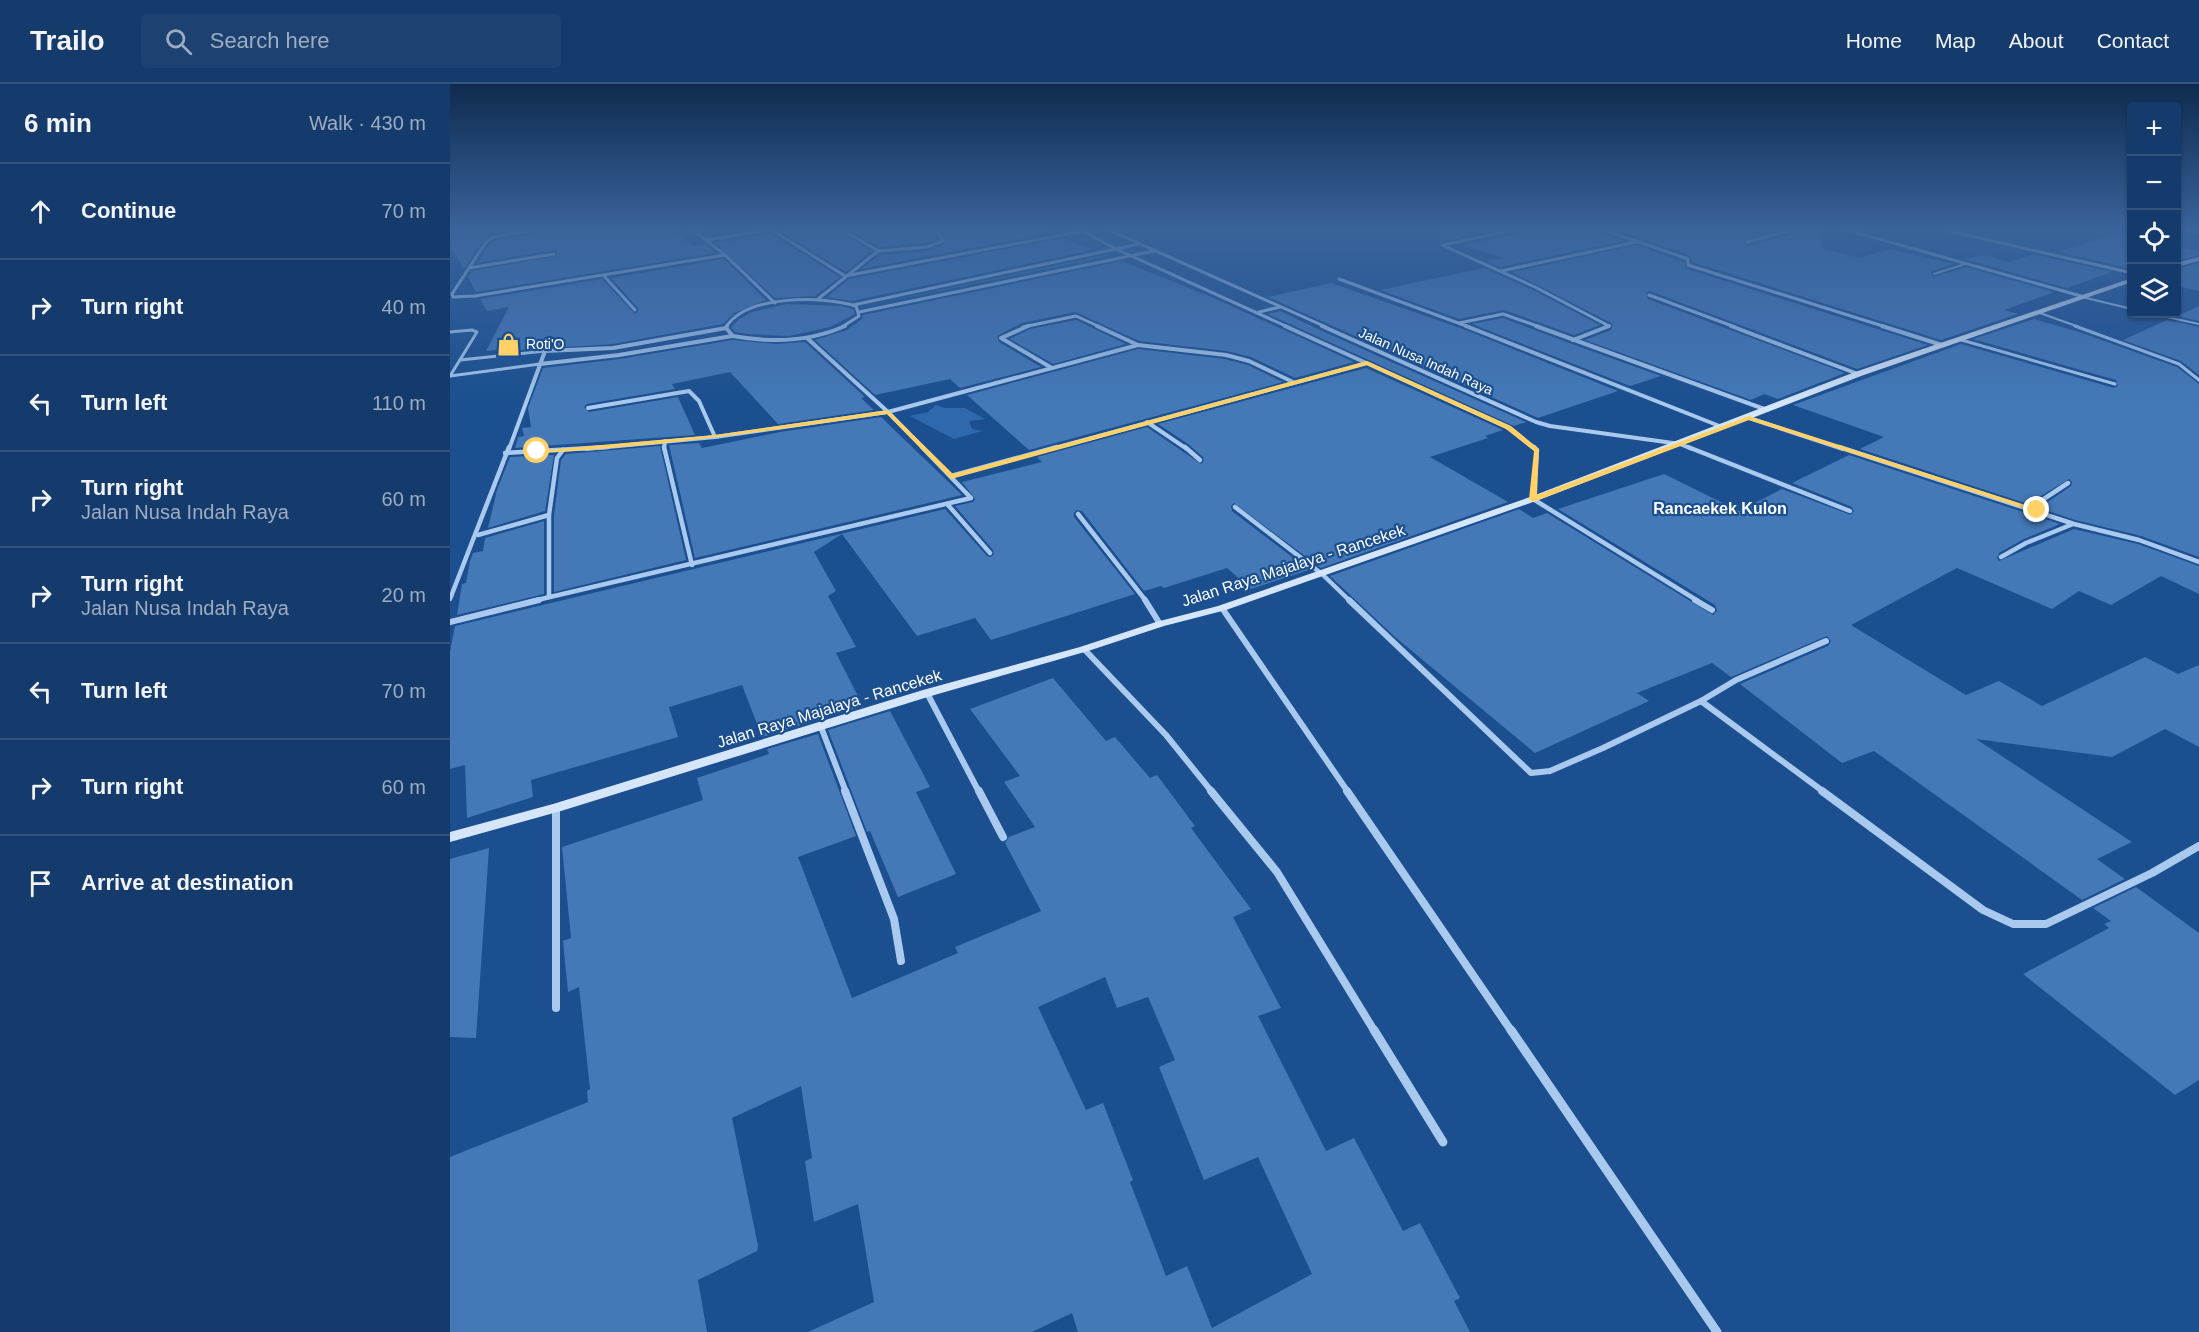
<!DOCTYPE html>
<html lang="en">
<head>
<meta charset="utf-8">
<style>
  :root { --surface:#143b6b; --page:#1d4271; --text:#f1f3f6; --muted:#9dadc1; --line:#33557e }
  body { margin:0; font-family:Arial,sans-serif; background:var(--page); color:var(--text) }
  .controls { position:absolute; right:18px; top:18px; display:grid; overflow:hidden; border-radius:6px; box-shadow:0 2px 4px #0004 }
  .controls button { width:54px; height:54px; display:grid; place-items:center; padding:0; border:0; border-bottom:2px solid var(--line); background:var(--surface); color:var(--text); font:30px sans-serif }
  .stop { position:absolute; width:18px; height:18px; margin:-14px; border:4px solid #ffd166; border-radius:50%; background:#fff }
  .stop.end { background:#ffd166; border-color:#fff; box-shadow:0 2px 6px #0008 }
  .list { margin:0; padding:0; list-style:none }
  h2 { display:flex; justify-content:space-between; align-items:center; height:78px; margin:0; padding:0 24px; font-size:26px }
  h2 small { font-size:20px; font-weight:400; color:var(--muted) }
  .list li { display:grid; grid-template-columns:39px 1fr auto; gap:18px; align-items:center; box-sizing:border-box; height:96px; padding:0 24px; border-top:2px solid var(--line) }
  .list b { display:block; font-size:22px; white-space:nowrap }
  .list p { margin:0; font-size:20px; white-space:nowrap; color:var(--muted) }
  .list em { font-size:20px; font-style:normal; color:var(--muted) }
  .icon { flex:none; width:33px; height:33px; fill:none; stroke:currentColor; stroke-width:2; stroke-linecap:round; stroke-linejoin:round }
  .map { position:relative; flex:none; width:1749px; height:1248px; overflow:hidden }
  header { display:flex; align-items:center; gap:36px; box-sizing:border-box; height:84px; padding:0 30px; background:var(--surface); border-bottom:2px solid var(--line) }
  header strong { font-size:28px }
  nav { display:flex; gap:33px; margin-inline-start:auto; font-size:21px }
  .search { width:420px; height:54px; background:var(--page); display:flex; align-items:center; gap:15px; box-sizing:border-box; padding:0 21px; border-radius:6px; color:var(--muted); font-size:22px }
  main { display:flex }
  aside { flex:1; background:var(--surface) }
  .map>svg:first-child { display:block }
  .green { fill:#2e69ad }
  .building { fill:#4478b7; fill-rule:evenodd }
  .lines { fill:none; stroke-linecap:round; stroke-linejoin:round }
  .service-far1 { stroke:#a9c9ee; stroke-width:2 }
  .service { stroke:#a9c9ee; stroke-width:3 }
  .minor-far5 { stroke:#a9c9ee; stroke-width:3 }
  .minor-far4 { stroke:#a9c9ee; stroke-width:4 }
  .minor-far3 { stroke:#a9c9ee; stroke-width:4.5 }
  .minor-far2 { stroke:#a9c9ee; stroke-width:6 }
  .minor-far1 { stroke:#a9c9ee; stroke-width:8 }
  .minor { stroke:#a9c9ee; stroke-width:9 }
  .secondary { fill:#d6e6fa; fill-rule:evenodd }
  .route { fill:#ffd166 }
  .labels { text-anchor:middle; stroke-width:4.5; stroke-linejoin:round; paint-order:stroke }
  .far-poi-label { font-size:14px; fill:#fff; stroke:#1b4f8f; text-anchor:start }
  .far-street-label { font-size:14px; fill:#fff; stroke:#1b4f8f }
  .far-quarter-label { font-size:16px; font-weight:bold; fill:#fff; stroke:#1b4f8f }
  .street-label { font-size:16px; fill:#fff; stroke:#1b4f8f }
</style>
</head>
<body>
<header>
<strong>Trailo</strong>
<div class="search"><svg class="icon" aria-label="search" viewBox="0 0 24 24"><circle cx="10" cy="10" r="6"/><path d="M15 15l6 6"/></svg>Search here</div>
<nav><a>Home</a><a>Map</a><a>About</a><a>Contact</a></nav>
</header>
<main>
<aside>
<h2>6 min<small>Walk · 430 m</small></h2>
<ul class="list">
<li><svg class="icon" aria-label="ahead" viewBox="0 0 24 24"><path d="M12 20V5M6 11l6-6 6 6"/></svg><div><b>Continue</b></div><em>70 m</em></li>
<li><svg class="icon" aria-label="right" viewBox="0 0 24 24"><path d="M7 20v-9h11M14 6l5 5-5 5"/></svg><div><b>Turn right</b></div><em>40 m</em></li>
<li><svg class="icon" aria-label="left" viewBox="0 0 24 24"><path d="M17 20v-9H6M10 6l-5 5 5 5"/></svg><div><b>Turn left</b></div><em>110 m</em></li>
<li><svg class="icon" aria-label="right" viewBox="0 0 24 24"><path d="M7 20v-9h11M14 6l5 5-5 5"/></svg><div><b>Turn right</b><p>Jalan Nusa Indah Raya</p></div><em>60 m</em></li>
<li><svg class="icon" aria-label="right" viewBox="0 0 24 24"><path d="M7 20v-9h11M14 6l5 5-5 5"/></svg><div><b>Turn right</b><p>Jalan Nusa Indah Raya</p></div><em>20 m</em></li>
<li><svg class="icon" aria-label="left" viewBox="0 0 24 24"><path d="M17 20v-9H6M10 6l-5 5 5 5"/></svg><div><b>Turn left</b></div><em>70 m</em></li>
<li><svg class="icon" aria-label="right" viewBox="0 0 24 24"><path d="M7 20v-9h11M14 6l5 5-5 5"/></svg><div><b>Turn right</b></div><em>60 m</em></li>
<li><svg class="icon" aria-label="arrive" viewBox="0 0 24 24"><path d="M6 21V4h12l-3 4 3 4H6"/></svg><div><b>Arrive at destination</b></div></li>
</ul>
</aside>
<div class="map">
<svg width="1749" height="1248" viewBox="0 0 1749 1248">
  <rect width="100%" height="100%" fill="#1b4f8f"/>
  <!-- green -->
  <polygon class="green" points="486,321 495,324 515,324 535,335 519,337 522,345 532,347 504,355 460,332 478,328"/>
  <!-- building -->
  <g class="building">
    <polygon points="0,146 62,146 42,149 34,155 14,185 0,162"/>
    <polygon points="88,146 224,146 242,162 255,160 266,169 26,208 18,193 21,187 107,172 107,168 103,166 27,179 39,161 44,157 85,150"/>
    <polygon points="343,146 389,146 421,167 396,188 332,148"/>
    <polygon points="400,146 478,146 488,155 476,159 429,163"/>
    <polygon points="490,146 592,146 600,149 411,185 429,171 478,167 494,161 496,156"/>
    <polygon points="991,146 1045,146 998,156 990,154"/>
    <polygon points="1067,146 1150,146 1153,150 1174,157 1050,183 1037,177 1054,174 1012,161 1064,150"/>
    <polygon points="1166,146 1327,146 1295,155 1293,158 1297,162 1343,150 1346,146 1370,146 1373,165 1410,174 1440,165 1504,180 1482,187 1481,190 1483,193 1516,183 1604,208 1554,226 1568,230 1491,256 1242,178 1239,171"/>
    <polygon points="1667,149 1682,153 1682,185 1608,168"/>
    <polygon points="321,150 390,193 365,212 325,214 265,159"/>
    <polygon points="613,154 643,166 402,217 377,213 399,195"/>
    <polygon points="1187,161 1234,178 1237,185 1478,261 1407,285 1200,207 1196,209 1198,215 1395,289 1328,315 1314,310 1301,316 1135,256 1161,246 1163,240 1062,188"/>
    <polygon points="1726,162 1749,167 1749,171 1726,177"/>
    <polygon points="1584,170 1662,188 1617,204 1514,175 1534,171 1560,178"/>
    <polygon points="655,171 659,172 410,223"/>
    <polygon points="274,175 316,216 284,229 273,240 163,260 69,266 69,264 36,267 59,223 37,227 30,215 152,195 185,230 188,228 188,224 161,194"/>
    <polygon points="672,177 764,214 904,278 845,294 801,273 777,267 689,257 625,228 572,239 547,252 549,258 591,283 510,304 500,295 425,311 365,256 397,246 412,235 413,231"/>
    <polygon points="1749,179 1749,207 1726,202 1726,185"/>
    <polygon points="1034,184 1083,206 1150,241 1124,251 1054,226 1009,235 930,206"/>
    <polygon points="881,199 1013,245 1168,307 1088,334 818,213"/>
    <polygon points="337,220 391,222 403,225 405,230 380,243 339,252 298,250 285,248 281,243 289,235 302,228"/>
    <polygon points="1749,222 1749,237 1727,232"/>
    <polygon points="830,227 870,246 1076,338 1064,342 818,230"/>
    <polygon points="1053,234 1122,260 1211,292 1180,302 1022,240"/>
    <polygon points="1584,235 1629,248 1727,283 1749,300 1749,473 1691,452 1625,436 1589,424 1621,402 1622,398 1619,395 1578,420 1410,365 1434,353 1343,321 1511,260 1664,304 1668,302 1666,296 1523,255"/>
    <polygon points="626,236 676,260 603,280 560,255 580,245"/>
    <polygon points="1717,236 1749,243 1749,291 1731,277 1673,256"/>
    <polygon points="283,256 326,260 355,258 415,313 411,314 424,326 328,340 280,288 222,300 225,305 137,320 134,323 139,328 228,313 245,351 65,364 68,353 74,352 72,344 81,343 78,324 93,284 170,275"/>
    <polygon points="688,265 775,275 798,281 833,298 579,366 517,311"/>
    <polygon points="916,284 1053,346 1035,352 1038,354 980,373 1058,418 871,484 784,419 781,422 782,427 859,486 801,505 777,484 714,504 711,502 694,507 632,427 627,426 624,429 624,433 685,510 541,556 525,534 467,552 392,450 364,468 386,507 378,512 406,563 386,569 413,622 312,653 292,601 219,623 228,653 81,696 83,713 17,734 15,681 0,685 0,568 5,542 495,425 537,472 541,473 544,470 543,466 505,422 523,418 525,415 512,398 592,378 587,373 697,343 751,380 754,377 753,373 738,360 708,340"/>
    <polygon points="431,333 512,411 245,474 219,361 249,359 252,364 330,348"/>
    <polygon points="210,362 236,476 104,508 104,431 111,376 116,370"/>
    <polygon points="104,371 95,427 38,444 47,406 60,373"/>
    <polygon points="1399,371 1610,440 1574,455 1549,469 1547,474 1549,477 1624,445 1688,460 1749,482 1749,510 1711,492 1661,521 1629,507 1602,525 1507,484 1401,541 1516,611 1549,597 1592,622 1695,573 1728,590 1749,581 1749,663 1715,645 1662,673 1526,655 1682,758 1647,775 1675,795 1632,816 1424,667 1392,679 1290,600 1378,562 1381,557 1377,552 1281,593 1262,579 1187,609 1199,617 1085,669 945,553 880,492 1069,425 1083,434 1097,429 1263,531 1267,527 1265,521 1108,425 1214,390 1289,427 1332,405 1401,431 1404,427 1402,423 1342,399"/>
    <polygon points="94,437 94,510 7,531 12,500 16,499 20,477 23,469 33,467 35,454"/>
    <path d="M 603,594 L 656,657 L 665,653 L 700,694 L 707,691 L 745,742 L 741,744 L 801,825 L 783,833 L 831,924 L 808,932 L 876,1067 L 904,1054 L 953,1147 L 970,1139 L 1010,1214 L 1004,1217 L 1020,1248 L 628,1248 L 622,1229 L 582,1248 L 358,1248 L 424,1218 L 408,1120 L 364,1138 L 355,1077 L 362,1074 L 351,1002 L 282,1034 L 308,1162 L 307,1167 L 248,1196 L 257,1248 L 0,1248 L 0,1073 L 138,1018 L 137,1007 L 140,1005 L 129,903 L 118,908 L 113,857 L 121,854 L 112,763 L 253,716 L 247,694 L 319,670 L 317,665 L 368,650 L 406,752 L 348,773 L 402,914 L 508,869 L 505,863 L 591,827 L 555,759 L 559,753 L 585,743 L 554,698 L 570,692 L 520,625 ZM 655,893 L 667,924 L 698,913 L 725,976 L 709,983 L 754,1096 L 808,1073 L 862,1190 L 762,1244 L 737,1182 L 716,1192 L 680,1098 L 683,1096 L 653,1019 L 636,1026 L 588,923 Z"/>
    <polygon points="440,627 480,703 466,708 506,790 448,813 420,747 417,748 378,646"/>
    <polygon points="39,764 26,954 0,953 0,775"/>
    <polygon points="1686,803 1749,849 1749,996 1725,1011 1573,890 1659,844 1654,840 1661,837 1643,824"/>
  </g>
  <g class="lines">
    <!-- service-far1 -->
    <g class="service-far1">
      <polyline points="1484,190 1515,180"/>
      <polyline points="1632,213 1682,225"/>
      <polyline points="1587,228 1629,243"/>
      <polyline points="1703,230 1749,240"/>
    </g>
    <!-- service -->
    <g class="service">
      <polyline points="1625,242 1729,280 1749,296"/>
      <polyline points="0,248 22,246 27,248 0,292"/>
      <polyline points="1508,255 1665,300"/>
      <polyline points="10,276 95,267"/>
      <polyline points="0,292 90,280"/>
    </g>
    <!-- minor-far5 -->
    <g class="minor-far5">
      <polyline points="84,146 43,153 36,158 2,210 3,213 25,212 275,171"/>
      <polyline points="243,146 275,171 325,219"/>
      <polyline points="322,146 395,192 633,147"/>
      <polyline points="393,146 428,167 477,163 493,157 489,150 482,146"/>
      <polyline points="631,146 666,165 838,243"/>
      <polyline points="659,146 876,243"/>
      <polyline points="1154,146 1238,175 1238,181 1436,243"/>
      <polyline points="1397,146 1631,212"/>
      <polyline points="1495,146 1682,189"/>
      <polyline points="1739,146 1749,148"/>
      <polyline points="256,156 318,146"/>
      <polyline points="1297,158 1342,146"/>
      <polyline points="992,161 1085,203 1159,242 1155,243"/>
      <polyline points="993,161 1063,146"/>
      <polyline points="19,184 104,170"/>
      <polyline points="1051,187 1186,158"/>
      <polyline points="154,192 185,226"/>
      <polyline points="889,195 1019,243"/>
      <polyline points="1199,211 1285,243"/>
      <polyline points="368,215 428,167"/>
      <polyline points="403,221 689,160"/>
      <polyline points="409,228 704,167"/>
      <polyline points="809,228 830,223"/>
      <polyline points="1009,239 1053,230 1090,243"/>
      <path d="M 276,243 C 297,210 373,212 406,222 L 409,232 L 392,243"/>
      <polyline points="573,243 626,232 650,243"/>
    </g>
    <!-- minor-far4 -->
    <g class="minor-far4">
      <path d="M 277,242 L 276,244 L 283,252 C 321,259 359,258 395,242"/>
      <polyline points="578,242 551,254 602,284"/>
      <polyline points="647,242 688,261"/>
      <polyline points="835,242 1059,344 1085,365"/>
      <polyline points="872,242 1086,338 1100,342 1230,360 1242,365"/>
      <polyline points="1016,242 1272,343"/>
      <polyline points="1086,242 1317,326"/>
      <polyline points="1281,242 1408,290"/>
      <polyline points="1432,242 1492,261"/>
      <polyline points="357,254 438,328 474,365"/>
      <polyline points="1123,256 1159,242"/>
      <polyline points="90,280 169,271 282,252"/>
      <polyline points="138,324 239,307 249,317 265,353"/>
      <polyline points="1299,334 1393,365"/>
      <polyline points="697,338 737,365"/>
      <polyline points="59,365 95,267 163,264 276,244"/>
      <polyline points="136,365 265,353 438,328 688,261 776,271 799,277 843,298"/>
      <polyline points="214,365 215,357"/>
      <polyline points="601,365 917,279"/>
    </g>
    <!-- minor-far3 -->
    <g class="minor-far3">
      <polyline points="214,363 242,481"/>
      <polyline points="735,363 750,376"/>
      <polyline points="1084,363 1087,366 1083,415 1248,517"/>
      <polyline points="1238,363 1400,427"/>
      <polyline points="1389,363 1624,440 1689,456 1749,478"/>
      <polyline points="55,369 158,363"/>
      <polyline points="501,392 607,363"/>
      <polyline points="498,421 540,469"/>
      <polyline points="785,423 872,490 900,517"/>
      <polyline points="1580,424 1618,399"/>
      <polyline points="628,430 696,517"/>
      <polyline points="99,431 99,513"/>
      <polyline points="28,451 99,431 107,374 113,366"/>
      <polyline points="1551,473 1576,459 1623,440"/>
      <polyline points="0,515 59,363"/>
      <polyline points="83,517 521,414 472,363"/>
    </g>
    <!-- minor-far2 -->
    <g class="minor-far2">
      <polyline points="695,516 710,540"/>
      <polyline points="899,516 1081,689 1100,687 1153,664 1251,617 1286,596 1376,557"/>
      <polyline points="1245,516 1262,526"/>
      <polyline points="772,524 898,708"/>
      <polyline points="0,538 89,516"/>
      <polyline points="634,565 716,651 762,708"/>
      <polyline points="477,609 529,708"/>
      <polyline points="1251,617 1374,708"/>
      <polyline points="371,643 396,708"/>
    </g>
    <!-- minor-far1 -->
    <g class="minor-far1">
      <polyline points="395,707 444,835 451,877"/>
      <polyline points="529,707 553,753"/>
      <polyline points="761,707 827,788 925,948"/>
      <polyline points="897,707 1062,948"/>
      <polyline points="1372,707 1533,826 1563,840 1596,840 1702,789 1749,762"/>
      <polyline points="106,724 106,924"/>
    </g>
    <!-- minor -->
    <g class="minor">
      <polyline points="924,946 993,1058"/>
      <polyline points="1061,946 1267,1248"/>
    </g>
    <!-- secondary -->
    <g class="secondary">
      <polygon points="1749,173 1749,177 1726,183 1726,179"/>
      <polygon points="1682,194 1682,198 1411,292 1086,417 776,526 714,542 638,567 481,612 111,727 0,758 0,748 103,720 473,606 630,563 706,538 768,522 1080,413 1405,288"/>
    </g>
  </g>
  <!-- sky -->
  <linearGradient id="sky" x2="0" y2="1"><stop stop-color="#0f2b4f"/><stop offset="0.45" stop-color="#39639b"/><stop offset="1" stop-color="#39639b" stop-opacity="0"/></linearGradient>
  <rect width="1749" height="321" fill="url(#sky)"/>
  <!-- route -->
  <path class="route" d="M 917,277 L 1061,342 L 1089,365 L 1087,411 L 1299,332 L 1591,426 L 1585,428 L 1299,336 L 1083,418 L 1079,415 L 1084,367 L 1056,345 L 917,281 L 501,395 L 437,330 C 320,347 205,363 87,369 L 84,367 L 265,351 L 438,326 L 503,390 Z"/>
  <!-- icons -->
  <defs>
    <symbol id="shop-bare" viewBox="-9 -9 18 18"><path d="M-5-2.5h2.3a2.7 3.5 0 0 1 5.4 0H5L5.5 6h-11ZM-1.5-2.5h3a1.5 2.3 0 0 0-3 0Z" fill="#ffd166" stroke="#1b4f8f" stroke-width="2.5" paint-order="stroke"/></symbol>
  </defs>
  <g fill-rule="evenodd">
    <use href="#shop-bare" x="42" y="244" width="33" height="33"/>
  </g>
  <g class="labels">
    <!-- far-poi labels -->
    <g class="far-poi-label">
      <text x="76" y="265">Roti'O</text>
    </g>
    <!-- far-street labels -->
    <g class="far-street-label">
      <text transform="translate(976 277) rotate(24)" y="5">Jalan Nusa Indah Raya</text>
    </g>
    <!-- far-quarter labels -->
    <g class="far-quarter-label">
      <text x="1270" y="430">Rancaekek Kulon</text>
    </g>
    <!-- street labels -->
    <g class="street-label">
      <text transform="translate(843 481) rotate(-18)" y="6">Jalan Raya Majalaya - Rancekek</text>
      <text transform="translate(379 624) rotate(-17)" y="6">Jalan Raya Majalaya - Rancekek</text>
    </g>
  </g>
</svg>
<div class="controls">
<button>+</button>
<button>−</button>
<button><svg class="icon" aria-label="locate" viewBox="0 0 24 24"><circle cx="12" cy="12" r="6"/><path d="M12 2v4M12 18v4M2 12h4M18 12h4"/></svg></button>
<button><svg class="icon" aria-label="layers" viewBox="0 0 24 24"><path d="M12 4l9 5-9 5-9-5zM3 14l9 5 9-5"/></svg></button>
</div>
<div class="stop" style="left:87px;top:367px"></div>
<div class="stop end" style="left:1587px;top:426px"></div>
</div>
</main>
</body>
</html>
